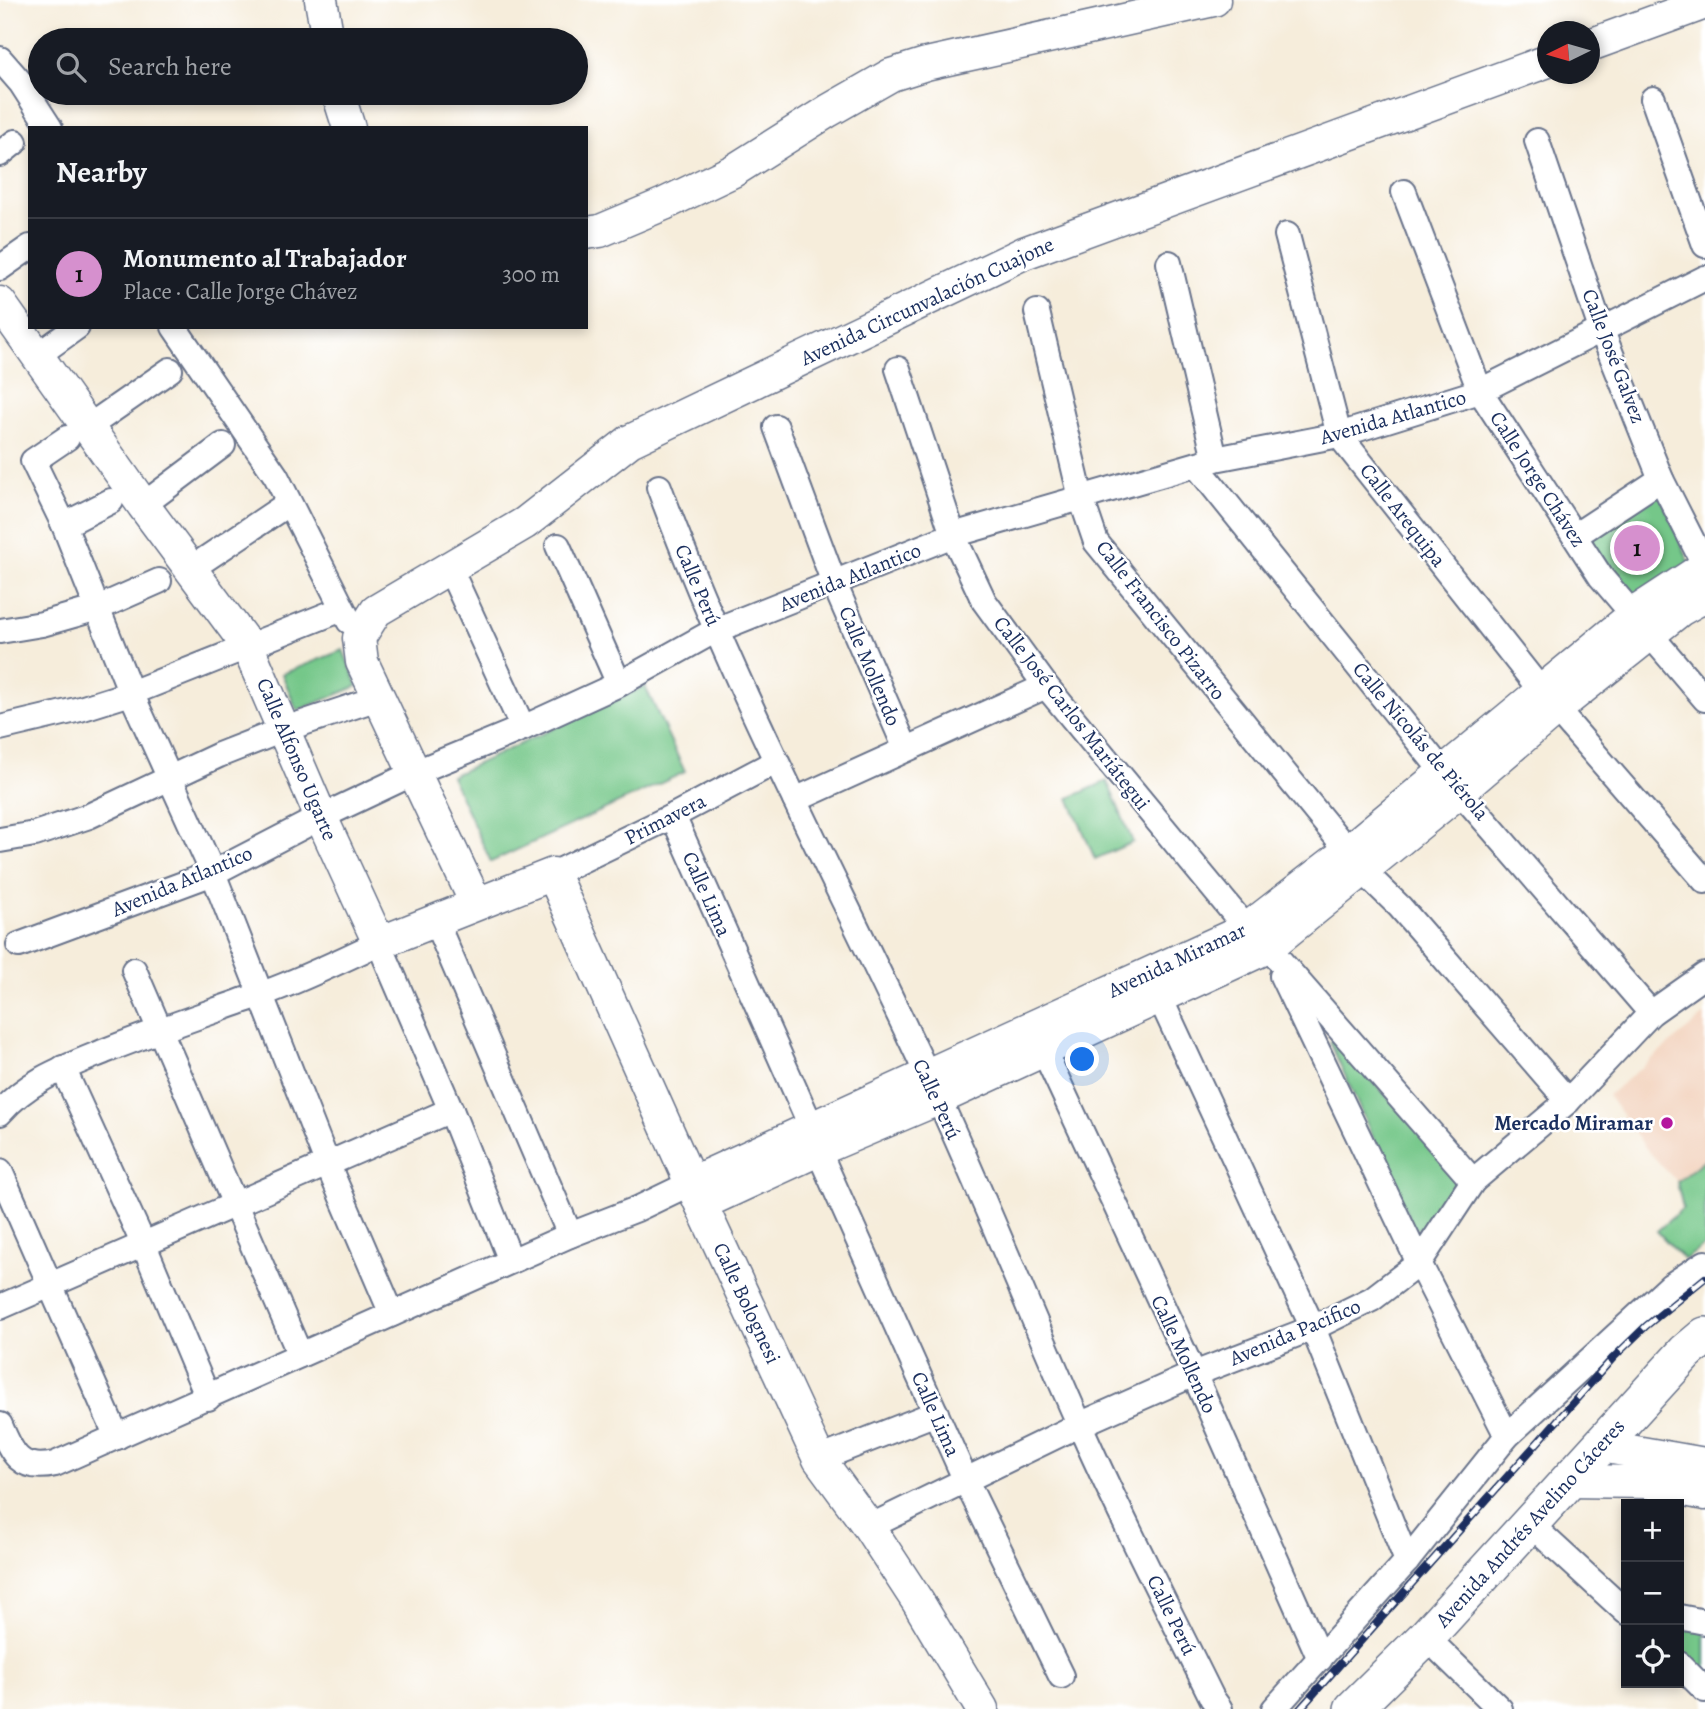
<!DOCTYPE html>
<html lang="en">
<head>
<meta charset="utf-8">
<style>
  :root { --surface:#171b24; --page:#242831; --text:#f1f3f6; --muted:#9ea1a6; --line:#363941; --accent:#d690ce }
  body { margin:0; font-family:Alegreya,serif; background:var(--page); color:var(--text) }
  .controls { position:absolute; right:21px; bottom:21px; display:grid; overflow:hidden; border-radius:0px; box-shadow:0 4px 10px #0003 }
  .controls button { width:63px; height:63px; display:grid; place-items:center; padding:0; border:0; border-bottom:2px solid var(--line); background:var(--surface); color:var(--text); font:35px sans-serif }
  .compass { position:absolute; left:1537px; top:21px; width:63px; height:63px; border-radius:50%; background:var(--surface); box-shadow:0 4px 10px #0003; rotate:265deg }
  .you { position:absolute; left:1083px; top:1060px; width:24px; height:24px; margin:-18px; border:5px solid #fff; border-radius:50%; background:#1a73e8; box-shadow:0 0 0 10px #1a73e833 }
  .badge { display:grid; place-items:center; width:46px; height:46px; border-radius:50%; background:var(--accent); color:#111; font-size:23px; font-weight:700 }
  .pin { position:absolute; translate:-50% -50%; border:4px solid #fff; box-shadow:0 2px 7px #0006 }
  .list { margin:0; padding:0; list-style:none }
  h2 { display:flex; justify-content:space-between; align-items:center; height:91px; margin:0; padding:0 28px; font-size:30px }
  h2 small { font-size:23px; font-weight:400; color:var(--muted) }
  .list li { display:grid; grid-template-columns:46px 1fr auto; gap:21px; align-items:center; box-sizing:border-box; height:112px; padding:0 28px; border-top:2px solid var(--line) }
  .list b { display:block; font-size:26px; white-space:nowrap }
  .list p { margin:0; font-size:23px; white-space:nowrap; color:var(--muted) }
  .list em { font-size:23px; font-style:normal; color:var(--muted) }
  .icon { flex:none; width:38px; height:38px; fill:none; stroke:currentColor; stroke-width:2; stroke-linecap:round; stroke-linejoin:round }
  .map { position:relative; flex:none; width:1705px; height:1709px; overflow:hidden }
  .search { position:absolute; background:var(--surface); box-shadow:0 4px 10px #0003; left:28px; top:28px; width:560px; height:77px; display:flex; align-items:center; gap:18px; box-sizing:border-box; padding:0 24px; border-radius:38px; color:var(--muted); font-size:26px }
  .panel { position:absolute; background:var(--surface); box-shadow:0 4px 10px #0003; left:28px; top:126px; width:560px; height:203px; border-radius:0px }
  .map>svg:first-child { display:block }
  .built { fill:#f3d4bf }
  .green { fill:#74c789; stroke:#487b74; stroke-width:2 }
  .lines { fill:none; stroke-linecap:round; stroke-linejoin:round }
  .minor-casing { stroke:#68728a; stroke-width:28 }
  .major-casing { stroke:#68728a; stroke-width:35 }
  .highway-casing { stroke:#68728a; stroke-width:40 }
  .minor { stroke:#fff; stroke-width:24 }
  .major { stroke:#fff; stroke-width:32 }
  .highway { stroke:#fff; stroke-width:37 }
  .rail-casing { stroke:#1b2f5e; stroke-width:8 }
  .rail { stroke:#fff; stroke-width:5; stroke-dasharray:16; stroke-linecap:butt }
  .poi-dot { fill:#b5179e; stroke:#fff; stroke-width:2.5 }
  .labels { text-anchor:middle; stroke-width:5; stroke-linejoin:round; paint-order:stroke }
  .street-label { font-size:21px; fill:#1b2f5e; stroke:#fff }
  .poi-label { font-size:21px; font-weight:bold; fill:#1b2f5e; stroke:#fff; text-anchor:end }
</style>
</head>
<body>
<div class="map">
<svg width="1705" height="1709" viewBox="0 0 1705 1709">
  <rect width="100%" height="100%" fill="#fff"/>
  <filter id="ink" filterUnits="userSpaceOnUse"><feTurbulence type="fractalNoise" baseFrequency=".0143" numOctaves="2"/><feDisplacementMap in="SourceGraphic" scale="14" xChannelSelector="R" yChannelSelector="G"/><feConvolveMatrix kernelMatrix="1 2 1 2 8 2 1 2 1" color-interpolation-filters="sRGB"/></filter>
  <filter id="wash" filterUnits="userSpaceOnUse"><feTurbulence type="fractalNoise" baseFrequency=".00686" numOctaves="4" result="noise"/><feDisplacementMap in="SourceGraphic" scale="28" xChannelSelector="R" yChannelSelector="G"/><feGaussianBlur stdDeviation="1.57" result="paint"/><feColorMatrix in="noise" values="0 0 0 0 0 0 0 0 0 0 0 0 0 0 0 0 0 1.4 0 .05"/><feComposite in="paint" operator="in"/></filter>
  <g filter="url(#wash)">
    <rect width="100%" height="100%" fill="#f6eddb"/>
    <!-- built -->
    <polygon class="built" points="1705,1015 1705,1159 1677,1182 1648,1151 1608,1095"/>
    <!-- green -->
    <g class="green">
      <polygon points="1658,489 1699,585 1651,619 1583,545"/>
      <polygon points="343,650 358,686 297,711 282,674"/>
      <polygon points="645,686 685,772 491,862 451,776"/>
      <polygon points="1107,781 1133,842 1095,859 1069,798"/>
      <polygon points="1334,1039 1453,1167 1456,1181 1425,1228 1414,1229 1330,1042"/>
      <polygon points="1705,1159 1705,1245 1684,1260 1657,1231 1683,1208 1677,1182"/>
      <polygon points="1679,1624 1705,1629 1705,1674 1679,1649"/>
    </g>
  </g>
  <g filter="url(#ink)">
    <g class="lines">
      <defs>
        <g id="minor">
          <polyline points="0,59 21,83 50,128"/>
          <polyline points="1653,99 1705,245"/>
          <polyline points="1537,141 1601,329 1661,479 1705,566"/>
          <polyline points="0,154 15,142"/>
          <polyline points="1404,192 1480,391 1601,577 1705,699"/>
          <polyline points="1287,235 1339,435 1542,692"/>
          <polyline points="1169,263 1215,459"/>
          <polyline points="0,268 30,247"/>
          <polyline points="1037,312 1081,498 1096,542 1348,851"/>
          <polyline points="174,327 276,476 349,621"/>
          <polyline points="38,355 77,327"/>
          <polyline points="898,369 953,535 984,601 1046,686 1247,929 1268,947 1473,1181"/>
          <polyline points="88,427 170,370"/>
          <polyline points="776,427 834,583 906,749"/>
          <polyline points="67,438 33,461 64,525 131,693 213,873 327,1163 392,1314"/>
          <polyline points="1196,465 1443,772 1651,1013"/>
          <path d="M 659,487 C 737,699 846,897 940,1102 C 988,1207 1031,1315 1078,1421 C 1119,1515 1167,1606 1212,1698 L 1220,1709"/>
          <polyline points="143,505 223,445"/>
          <polyline points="64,525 111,501"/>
          <polyline points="1576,535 1661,479"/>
          <polyline points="558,546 619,684"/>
          <polyline points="192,568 289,503"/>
          <polyline points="450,569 523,728"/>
          <polyline points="0,631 42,624 98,608 159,581"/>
          <polyline points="1556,709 1705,881"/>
          <polyline points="0,728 80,709 131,693 342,609"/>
          <polyline points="795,800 1046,686"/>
          <polyline points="673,816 811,1126"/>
          <polyline points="0,840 35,834 89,816 219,755 285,729 378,698"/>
          <polyline points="1362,870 1400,907 1568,1101"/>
          <polyline points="553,874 673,816 775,762"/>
          <polyline points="435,920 570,1235"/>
          <polyline points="19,945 213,873 321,817 416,772 523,728 619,684 716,630 953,535 1215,459 1339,435 1480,391 1705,278"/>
          <polyline points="134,970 300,1355"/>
          <polyline points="1282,976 1419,1263 1507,1436"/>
          <polyline points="1160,998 1313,1328 1407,1561"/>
          <polyline points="1044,1051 1194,1374 1320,1659"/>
          <polyline points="63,1068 143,1243 208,1398"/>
          <path d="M 0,1113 C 28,1080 66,1067 105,1051 C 155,1031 206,1014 256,996 C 298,982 339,961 379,943 L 451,1110 L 511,1261"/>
          <polyline points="818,1150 966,1481 1061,1676"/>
          <polyline points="0,1171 117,1437"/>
          <polyline points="0,1307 451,1110"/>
          <path d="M 0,1425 C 12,1454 20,1472 55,1464 L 570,1235 L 637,1209 L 691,1183"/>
          <polyline points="819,1459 936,1413"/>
          <polyline points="1529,1523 1626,1612"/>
          <polyline points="869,1527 1079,1425 1194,1374 1313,1328 1372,1299 1419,1263 1473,1181 1568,1101 1651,1013 1705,975"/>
          <polyline points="1679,1617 1705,1622"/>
          <polyline points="1426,1637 1500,1709"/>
          <polyline points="1679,1664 1705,1690"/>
          <polyline points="1274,1709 1407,1561 1507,1436 1670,1286 1705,1263"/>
        </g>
        <g id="major">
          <polyline points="321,0 328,40"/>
          <polyline points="1590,45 1705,3"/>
          <polyline points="338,93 349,128"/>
          <polyline points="586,233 600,231 664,204 733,171 828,111 891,75 926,64 1214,0"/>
          <polyline points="0,303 143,505 247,645 321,817 379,943 553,874 691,1183 819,1459 869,1527 918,1602 982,1709"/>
          <polyline points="476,903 362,662 359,638 376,611 525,523 630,441 1024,253 1548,61"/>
          <polyline points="691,1183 1247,929 1348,851 1641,609 1705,567"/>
          <polyline points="701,1204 818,1150 938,1099 1268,947 1461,790 1556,709 1680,610 1705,596"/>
          <polyline points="1601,1446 1705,1464"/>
          <polyline points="1568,1481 1647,1482 1705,1494"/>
        </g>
        <polyline id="highway" points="1353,1709 1426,1637 1686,1352 1705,1336"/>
      </defs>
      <!-- minor casing -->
      <use href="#minor" class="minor-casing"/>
      <!-- major casing -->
      <use href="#major" class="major-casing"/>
      <!-- highway casing -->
      <use href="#highway" class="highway-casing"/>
      <!-- minor -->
      <use href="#minor" class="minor"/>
      <!-- major -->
      <use href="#major" class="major"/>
      <!-- highway -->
      <use href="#highway" class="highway"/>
      <defs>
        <polyline id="rail" points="1300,1709 1613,1358 1646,1326 1705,1278"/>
      </defs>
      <!-- rail casing -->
      <use href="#rail" class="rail-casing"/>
      <!-- rail -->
      <use href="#rail" class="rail"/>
    </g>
  </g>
  <!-- markers -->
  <circle class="poi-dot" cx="1667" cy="1123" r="7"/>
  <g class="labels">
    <!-- street labels -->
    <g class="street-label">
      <text transform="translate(927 301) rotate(-25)" y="7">Avenida Circunvalación Cuajone</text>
      <text transform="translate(1614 356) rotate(69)" y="7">Calle José Galvez</text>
      <text transform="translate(1393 417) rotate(-16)" y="7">Avenida Atlantico</text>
      <text transform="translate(1538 479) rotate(57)" y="7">Calle Jorge Chávez</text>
      <text transform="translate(1403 515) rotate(52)" y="7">Calle Arequipa</text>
      <text transform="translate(850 577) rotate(-22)" y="7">Avenida Atlantico</text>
      <text transform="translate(698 585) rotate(67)" y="7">Calle Perú</text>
      <text transform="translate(1161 620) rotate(52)" y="7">Calle Francisco Pizarro</text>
      <text transform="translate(870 666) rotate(67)" y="7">Calle Mollendo</text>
      <text transform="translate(1072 713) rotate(52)" y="7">Calle José Carlos Mariátegui</text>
      <text transform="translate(1421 741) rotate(50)" y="7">Calle Nicolás de Piérola</text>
      <text transform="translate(297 759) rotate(67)" y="7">Calle Alfonso Ugarte</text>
      <text transform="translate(665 819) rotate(-27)" y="7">Primavera</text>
      <text transform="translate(182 881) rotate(-23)" y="7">Avenida Atlantico</text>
      <text transform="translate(707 894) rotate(66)" y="7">Calle Lima</text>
      <text transform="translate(1177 960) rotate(-25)" y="7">Avenida Miramar</text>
      <text transform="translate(937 1099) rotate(65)" y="7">Calle Perú</text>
      <text transform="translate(747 1303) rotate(65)" y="7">Calle Bolognesi</text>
      <text transform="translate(1295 1332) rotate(-23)" y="7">Avenida Pacifico</text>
      <text transform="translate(1184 1354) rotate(65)" y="7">Calle Mollendo</text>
      <text transform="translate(936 1414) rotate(66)" y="7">Calle Lima</text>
      <text transform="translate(1530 1523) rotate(-48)" y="7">Avenida Andrés Avelino Cáceres</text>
      <text transform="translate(1172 1615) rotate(64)" y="7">Calle Perú</text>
    </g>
    <!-- poi labels -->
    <g class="poi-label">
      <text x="1653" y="1130">Mercado Miramar</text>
    </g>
  </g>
</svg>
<div class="controls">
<button>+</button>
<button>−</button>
<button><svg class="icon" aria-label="locate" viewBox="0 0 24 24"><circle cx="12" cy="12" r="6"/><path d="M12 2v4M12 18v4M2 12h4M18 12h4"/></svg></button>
</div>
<svg class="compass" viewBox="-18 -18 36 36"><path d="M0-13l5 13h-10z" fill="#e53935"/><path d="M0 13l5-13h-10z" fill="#9ea1a6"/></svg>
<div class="you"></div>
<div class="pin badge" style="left:1637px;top:548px">1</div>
<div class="search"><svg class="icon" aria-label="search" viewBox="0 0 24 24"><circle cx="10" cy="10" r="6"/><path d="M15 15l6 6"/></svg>Search here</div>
<section class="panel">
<h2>Nearby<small></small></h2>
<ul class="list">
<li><span class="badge">1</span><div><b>Monumento al Trabajador</b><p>Place · Calle Jorge Chávez</p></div><em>300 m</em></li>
</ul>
</section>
</div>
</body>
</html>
